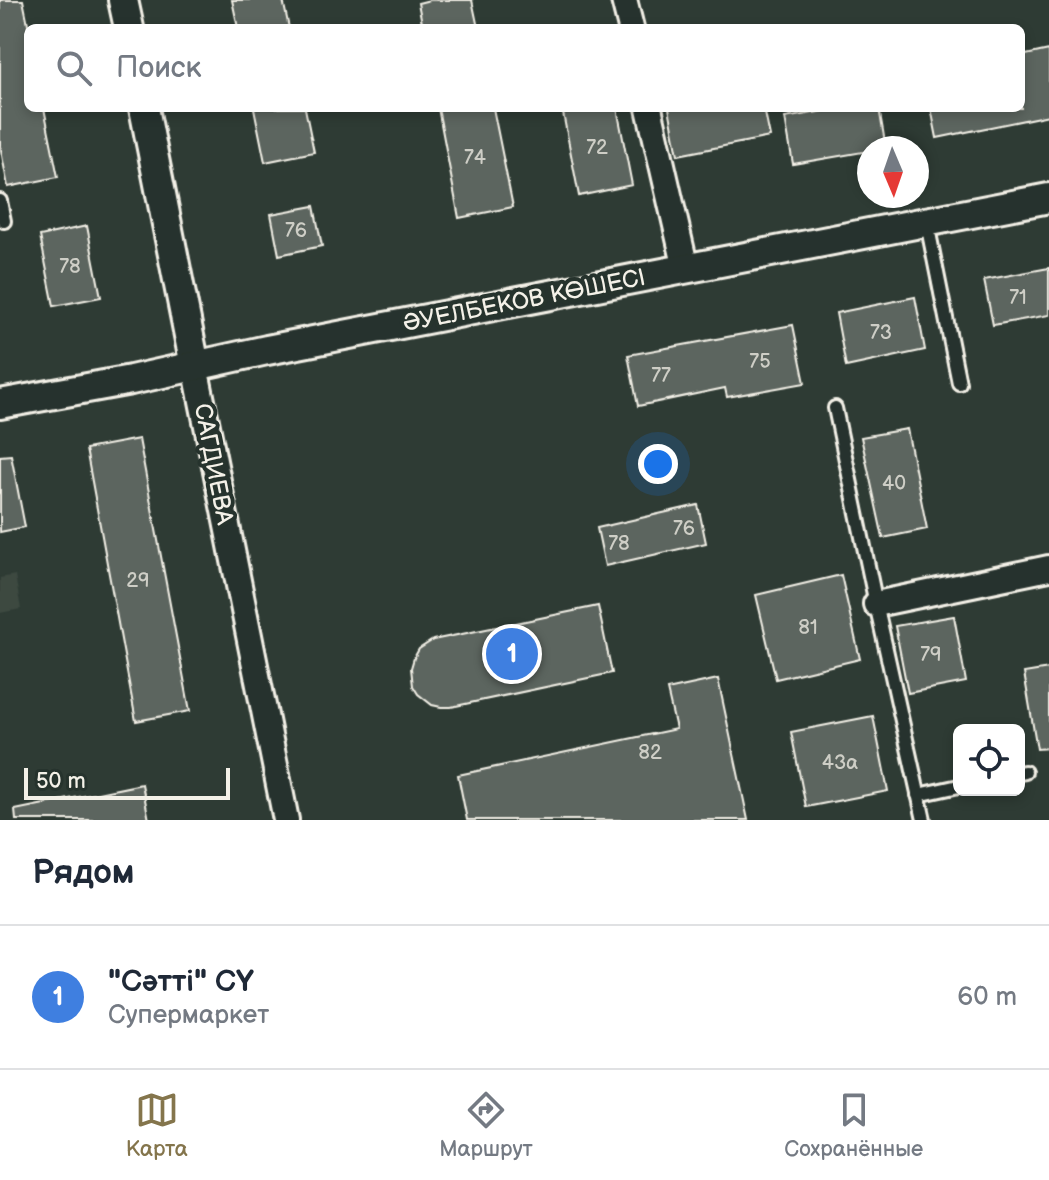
<!DOCTYPE html>
<html lang="ru">
<head>
<meta charset="utf-8">
<style>
  :root { --surface:#fff; --page:#f2f2f3; --text:#1f2937; --muted:#747a83; --line:#e0e1e3; --accent:#84754c }
  body { margin:0; font-family:"Balsamiq Sans",sans-serif; background:var(--page); color:var(--text) }
  .controls { position:absolute; right:24px; bottom:24px; display:grid; overflow:hidden; border-radius:12px; box-shadow:0 4px 12px #0003 }
  .controls button { width:72px; height:72px; display:grid; place-items:center; padding:0; border:0; border-bottom:2px solid var(--line); background:var(--surface); color:var(--text); font:40px sans-serif }
  .compass { position:absolute; left:857px; top:136px; width:72px; height:72px; border-radius:50%; background:var(--surface); box-shadow:0 4px 12px #0003; rotate:178deg }
  .scale { position:absolute; left:24px; bottom:20px; width:206px; box-sizing:border-box; padding-left:8px; border:4px solid #f4f1e8; border-top:0; font-size:22px; line-height:28px; white-space:nowrap; color:#f4f1e8; -webkit-text-stroke:6px #26332d; paint-order:stroke }
  .you { position:absolute; left:658px; top:464px; width:28px; height:28px; margin:-20px; border:6px solid #fff; border-radius:50%; background:#1a73e8; box-shadow:0 0 0 12px #1a73e833 }
  .badge { display:grid; place-items:center; width:52px; height:52px; border-radius:50%; background:var(--accent); color:#fff; font-size:26px; font-weight:700 }
  .pin { position:absolute; translate:-50% -50%; border:4px solid #fff; box-shadow:0 2px 8px #0006 }
  .list { margin:0; padding:0; list-style:none }
  h2 { display:flex; justify-content:space-between; align-items:center; height:104px; margin:0; padding:0 32px; font-size:34px }
  h2 small { font-size:26px; font-weight:400; color:var(--muted) }
  .list li { display:grid; grid-template-columns:52px 1fr auto; gap:24px; align-items:center; box-sizing:border-box; height:144px; padding:0 32px; border-top:2px solid var(--line) }
  .list b { display:block; font-size:30px; white-space:nowrap }
  .list p { margin:0; font-size:26px; white-space:nowrap; color:var(--muted) }
  .list em { font-size:26px; font-style:normal; color:var(--muted) }
  .icon { flex:none; width:44px; height:44px; fill:none; stroke:currentColor; stroke-width:2; stroke-linecap:round; stroke-linejoin:round }
  .map { position:relative; flex:none; width:1049px; height:820px; overflow:hidden }
  .search { position:absolute; background:var(--surface); box-shadow:0 4px 12px #0003; left:24px; right:24px; top:24px; height:88px; display:flex; align-items:center; gap:20px; box-sizing:border-box; padding:0 28px; border-radius:12px; color:var(--muted); font-size:30px }
  .sheet { height:248px; background:var(--surface) }
  nav { display:flex; justify-content:space-around; align-items:center; box-sizing:border-box; height:112px; border-top:2px solid var(--line); background:var(--surface); font-size:22px; color:var(--muted) }
  nav a { display:grid; justify-items:center; gap:4px }
  nav .on { color:var(--accent) }
  .map>svg:first-child { display:block }
  .built { fill:#3c4841 }
  .building { fill:#5c655e; stroke:#f4f1e8; stroke-width:2 }
  .lines { fill:none; stroke-linecap:round; stroke-linejoin:round }
  .service-casing { stroke:#f4f1e8; stroke-width:18 }
  .minor-casing { stroke:#f4f1e8; stroke-width:30 }
  .tertiary-casing { stroke:#f4f1e8; stroke-width:34 }
  .service { stroke:#26332d; stroke-width:12 }
  .minor { stroke:#26332d; stroke-width:24 }
  .tertiary { stroke:#26332d; stroke-width:28 }
  .labels { text-anchor:middle; stroke-width:8; stroke-linejoin:round; paint-order:stroke }
  .number-label { font-size:20px; fill:#cecec6 }
  .street-label { font-size:24px; fill:#f4f1e8; stroke:#26332d }
</style>
</head>
<body>
<div class="map">
<svg width="1049" height="820" viewBox="0 0 1049 820">
  <rect width="100%" height="100%" fill="#2e3b34"/>
  <filter id="ink" filterUnits="userSpaceOnUse"><feTurbulence type="fractalNoise" baseFrequency=".0125" numOctaves="2"/><feDisplacementMap in="SourceGraphic" scale="16" xChannelSelector="R" yChannelSelector="G"/><feConvolveMatrix kernelMatrix="1 2 1 2 8 2 1 2 1" color-interpolation-filters="sRGB"/></filter>
  <g filter="url(#ink)">
    <!-- built -->
    <polygon class="built" points="15,575 21,609 0,613 0,578"/>
    <!-- building -->
    <g class="building">
      <polygon points="0,0 23,0 28,24 28,108 44,108 58,177 8,187 0,145"/>
      <polygon points="232,0 283,0 289,28 238,28"/>
      <polygon points="430,0 472,0 478,28 423,28 418,3"/>
      <polygon points="1049,50 1049,115 937,138 931,108 1021,108 1021,56"/>
      <polygon points="254,108 305,108 314,152 265,162"/>
      <polygon points="438,108 493,108 513,207 459,218"/>
      <polygon points="562,108 617,108 632,185 579,196"/>
      <polygon points="669,108 764,108 770,137 678,155"/>
      <polygon points="841,108 879,108 886,148 869,148 869,151 793,164 785,118"/>
      <polygon points="314,206 322,246 279,255 271,214"/>
      <polygon points="87,226 101,297 54,306 40,236"/>
      <polygon points="1049,268 1049,315 993,325 984,280"/>
      <polygon points="915,297 925,350 846,367 836,313"/>
      <polygon points="793,325 805,383 727,397 725,388 638,406 628,355"/>
      <polygon points="907,429 927,529 883,538 861,437"/>
      <polygon points="139,439 190,711 136,721 86,449"/>
      <polygon points="11,455 25,527 0,532 0,456"/>
      <polygon points="698,505 706,543 605,566 597,528"/>
      <polygon points="841,575 860,659 776,679 756,595"/>
      <polygon points="598,606 612,673 451,707 441,707 432,705 418,694 413,686 411,668 414,658 419,649 433,640"/>
      <polygon points="954,616 966,682 908,693 895,626"/>
      <polygon points="1049,669 1049,748 1037,749 1024,673"/>
      <polygon points="718,679 748,820 467,820 458,775 676,729 667,690"/>
      <polygon points="873,716 888,791 806,807 791,732"/>
      <polygon points="142,784 149,820 16,820 15,810"/>
    </g>
    <g class="lines">
      <defs>
        <g id="service">
          <polyline points="0,201 4,221"/>
          <polyline points="927,223 959,383"/>
          <polyline points="835,408 876,604 924,820"/>
          <polyline points="1019,773 1025,772"/>
          <polyline points="918,795 959,786"/>
        </g>
        <g id="minor">
          <polyline points="624,0 631,28"/>
          <polyline points="649,108 686,269"/>
          <polyline points="195,366 286,820"/>
          <polyline points="876,604 1049,568"/>
        </g>
        <g id="tertiary">
          <polyline points="123,0 129,28"/>
          <polyline points="144,108 195,366"/>
          <polyline points="0,404 131,380 267,350 1049,198"/>
        </g>
      </defs>
      <!-- service casing -->
      <use href="#service" class="service-casing"/>
      <!-- minor casing -->
      <use href="#minor" class="minor-casing"/>
      <!-- tertiary casing -->
      <use href="#tertiary" class="tertiary-casing"/>
      <!-- service -->
      <use href="#service" class="service"/>
      <!-- minor -->
      <use href="#minor" class="minor"/>
      <!-- tertiary -->
      <use href="#tertiary" class="tertiary"/>
    </g>
  </g>
  <g class="labels">
    <!-- number labels -->
    <g class="number-label">
      <text x="597" y="154">72</text>
      <text x="475" y="164">74</text>
      <text x="296" y="237">76</text>
      <text x="70" y="273">78</text>
      <text x="1018" y="304">71</text>
      <text x="881" y="339">73</text>
      <text x="760" y="368">75</text>
      <text x="661" y="382">77</text>
      <text x="894" y="490">40</text>
      <text x="684" y="535">76</text>
      <text x="619" y="550">78</text>
      <text x="138" y="587">29</text>
      <text x="808" y="634">81</text>
      <text x="931" y="661">79</text>
      <text x="650" y="759">82</text>
      <text x="840" y="769">43а</text>
    </g>
    <!-- street labels -->
    <g class="street-label">
      <text transform="translate(524 300) rotate(-11)" y="8">ӘУЕЛБЕКОВ КӨШЕСІ</text>
      <text transform="translate(214 464) rotate(79)" y="8">САГДИЕВА</text>
    </g>
  </g>
</svg>
<div class="controls">
<button><svg class="icon" aria-label="locate" viewBox="0 0 24 24"><circle cx="12" cy="12" r="6"/><path d="M12 2v4M12 18v4M2 12h4M18 12h4"/></svg></button>
</div>
<svg class="compass" viewBox="-18 -18 36 36"><path d="M0-13l5 13h-10z" fill="#e53935"/><path d="M0 13l5-13h-10z" fill="#747a83"/></svg>
<div class="scale">50 m</div>
<div class="you"></div>
<div class="pin badge" style="left:512px;top:654px;background:#3f7fe0">1</div>
<div class="search"><svg class="icon" aria-label="search" viewBox="0 0 24 24"><circle cx="10" cy="10" r="6"/><path d="M15 15l6 6"/></svg>Поиск</div>
</div>
<section class="sheet">
<h2>Рядом<small></small></h2>
<ul class="list">
<li><span class="badge" style="background:#3f7fe0">1</span><div><b>&quot;Сәтті&quot; СY</b><p>Супермаркет</p></div><em>60 m</em></li>
</ul>
</section>
<nav>
<a class="on"><svg class="icon" aria-label="map" viewBox="0 0 24 24"><path d="M3 6l6-2 6 2 6-2v14l-6 2-6-2-6 2zM9 4v14M15 6v14"/></svg>Карта</a>
<a><svg class="icon" aria-label="directions" viewBox="0 0 24 24"><path d="M12 3l9 9-9 9-9-9zM9 14v-3h6M13 9l2 2-2 2"/></svg>Маршрут</a>
<a><svg class="icon" aria-label="saved" viewBox="0 0 24 24"><path d="M7 4h10v16l-5-4-5 4z"/></svg>Сохранённые</a>
</nav>
</body>
</html>
